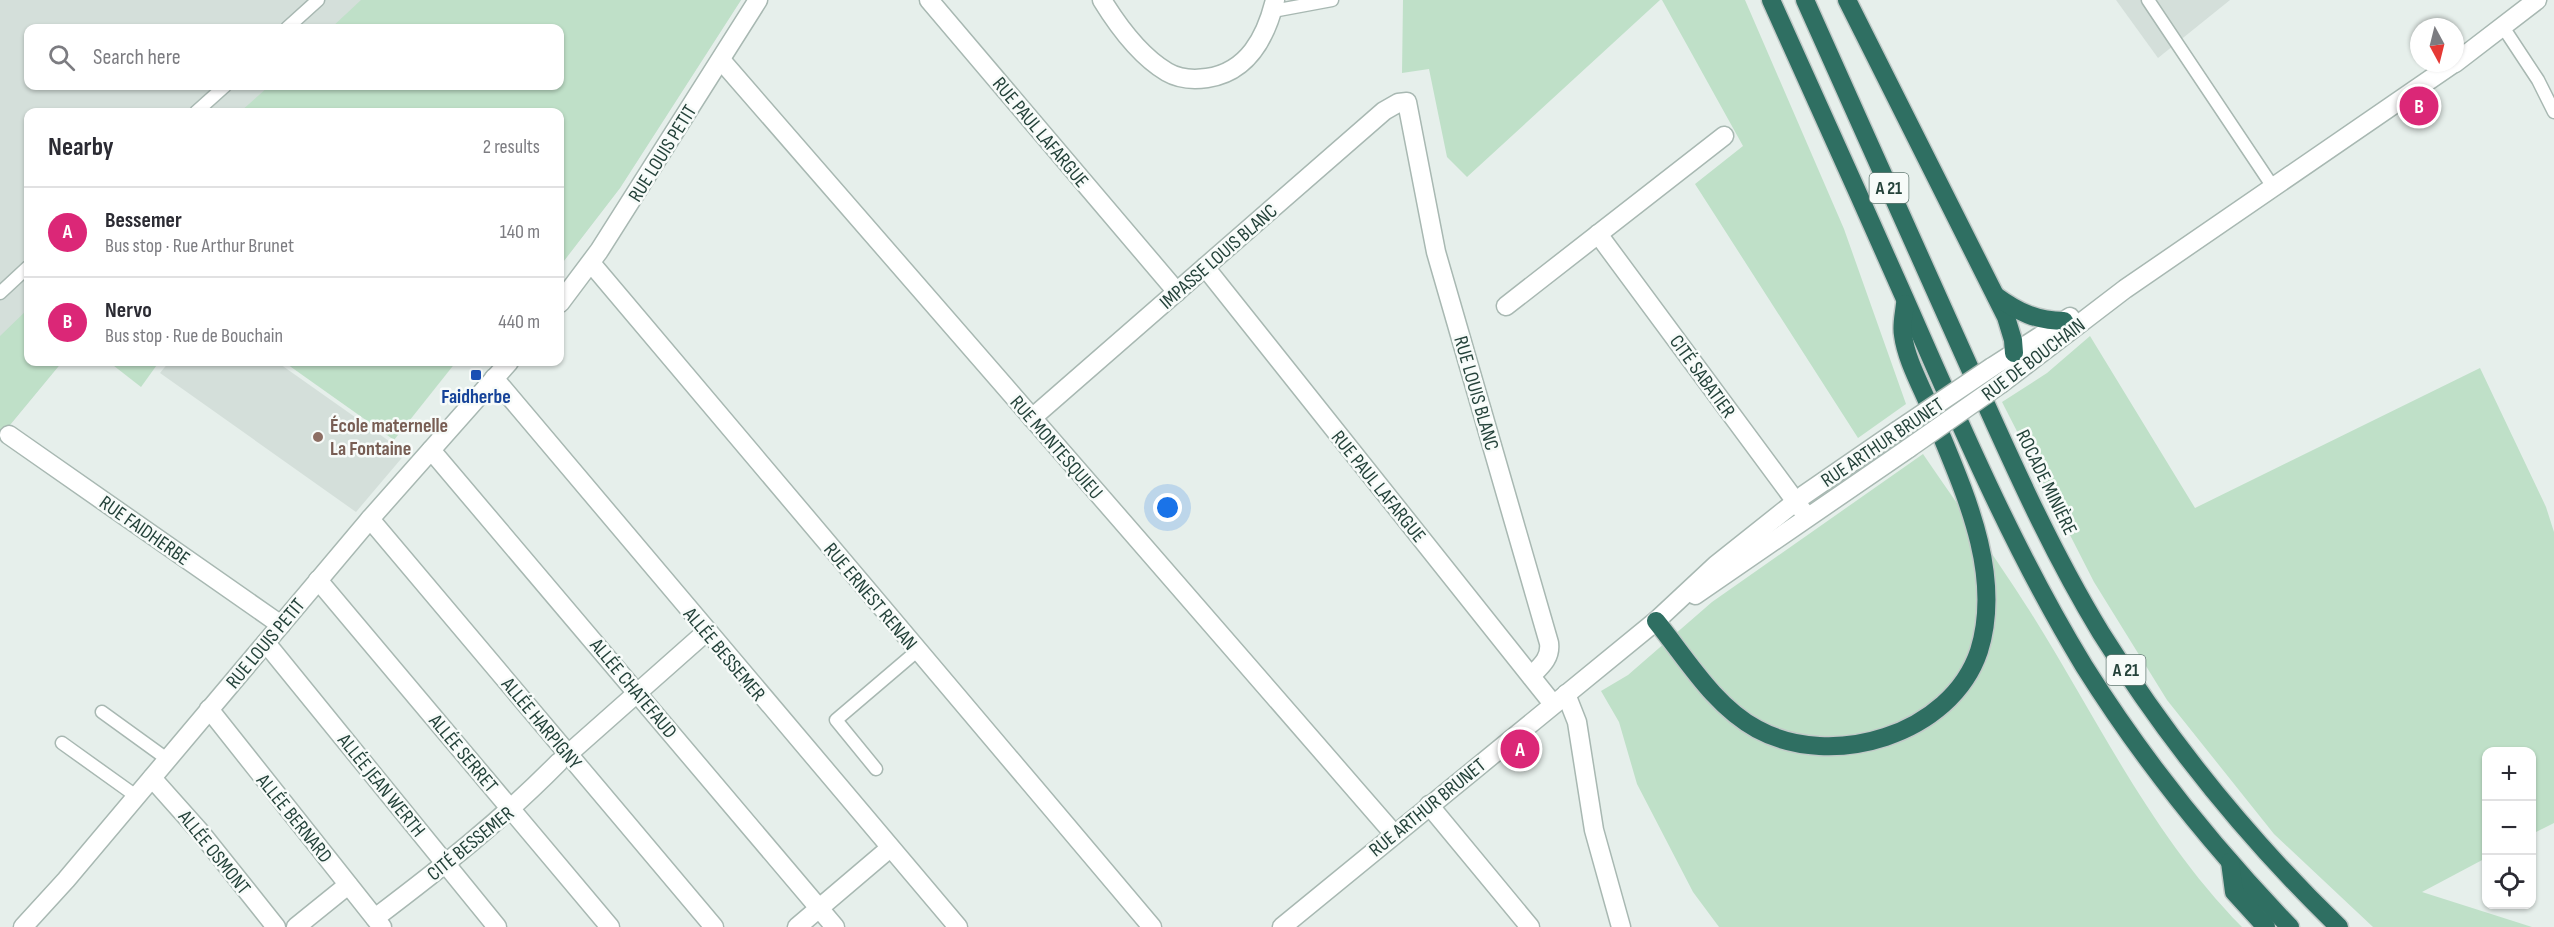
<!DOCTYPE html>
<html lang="en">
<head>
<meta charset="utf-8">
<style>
  :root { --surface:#fff; --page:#f2f2f3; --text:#2b2b33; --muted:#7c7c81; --line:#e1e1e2; --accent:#db2777 }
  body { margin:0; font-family:"Sofia Sans Condensed",sans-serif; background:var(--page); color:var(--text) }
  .controls { position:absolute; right:18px; bottom:18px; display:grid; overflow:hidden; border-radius:12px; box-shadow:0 2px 4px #0004 }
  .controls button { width:54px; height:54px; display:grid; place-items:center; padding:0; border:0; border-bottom:2px solid var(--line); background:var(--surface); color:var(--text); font:30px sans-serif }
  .compass { position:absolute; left:2410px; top:18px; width:54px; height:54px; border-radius:50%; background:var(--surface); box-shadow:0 2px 4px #0004; rotate:173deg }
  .you { position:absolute; left:1168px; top:508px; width:21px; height:21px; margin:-15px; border:4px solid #fff; border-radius:50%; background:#1a73e8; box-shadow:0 0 0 9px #1a73e833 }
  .badge { display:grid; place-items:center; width:39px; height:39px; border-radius:50%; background:var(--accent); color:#fff; font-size:20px; font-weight:700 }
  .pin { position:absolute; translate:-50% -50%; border:3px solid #fff; box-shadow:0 2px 6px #0006 }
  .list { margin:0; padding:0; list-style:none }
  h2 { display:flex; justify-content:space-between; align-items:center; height:78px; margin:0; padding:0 24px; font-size:26px }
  h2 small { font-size:20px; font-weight:400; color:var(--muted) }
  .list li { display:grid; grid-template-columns:39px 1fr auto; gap:18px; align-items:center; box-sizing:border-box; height:90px; padding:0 24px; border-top:2px solid var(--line) }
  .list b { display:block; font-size:22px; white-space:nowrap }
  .list p { margin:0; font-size:20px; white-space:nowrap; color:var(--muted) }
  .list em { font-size:20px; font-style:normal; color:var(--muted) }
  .icon { flex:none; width:33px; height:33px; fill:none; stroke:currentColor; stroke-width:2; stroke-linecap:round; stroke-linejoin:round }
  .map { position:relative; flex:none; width:2554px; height:927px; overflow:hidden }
  .search { position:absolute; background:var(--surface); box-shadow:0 2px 4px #0004; left:24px; top:24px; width:540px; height:66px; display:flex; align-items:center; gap:15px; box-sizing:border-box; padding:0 21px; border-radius:12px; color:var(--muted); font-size:22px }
  .panel { position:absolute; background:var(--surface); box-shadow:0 2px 4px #0004; left:24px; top:108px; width:540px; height:258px; border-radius:12px }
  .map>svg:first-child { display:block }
  .built { fill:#d4dfda; fill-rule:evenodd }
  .green { fill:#bfe0c8 }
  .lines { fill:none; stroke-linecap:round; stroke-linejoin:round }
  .service-casing { stroke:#a8b8b2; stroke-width:15 }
  .minor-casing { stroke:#a8b8b2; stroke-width:21 }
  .tertiary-casing { stroke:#a8b8b2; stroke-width:21 }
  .motorway-casing { stroke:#c2cac8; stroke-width:21 }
  .service { stroke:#fff; stroke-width:12 }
  .minor { stroke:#fff; stroke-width:18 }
  .tertiary { stroke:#fff; stroke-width:18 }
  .motorway { stroke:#2f6f62; stroke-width:18 }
  .tertiary-bridge-casing { stroke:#a8b8b2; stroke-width:21; stroke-linecap:butt }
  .tertiary-bridge { stroke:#fff; stroke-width:18 }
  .transit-dot { fill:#1a4fb4; stroke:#f7fbf9; stroke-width:2 }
  .education-dot { fill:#8d6e63; stroke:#f7fbf9; stroke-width:2 }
  .labels { text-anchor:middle; stroke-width:5; stroke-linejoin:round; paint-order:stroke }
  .shield { fill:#f7fbf9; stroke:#637a73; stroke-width:1.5 }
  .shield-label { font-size:18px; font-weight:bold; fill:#24423a }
  .street-label { font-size:20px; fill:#24423a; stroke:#f7fbf9 }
  .transit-label { font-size:20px; font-weight:bold; fill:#164399; stroke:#f7fbf9 }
  .education-label { font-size:20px; font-weight:bold; fill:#785e54; stroke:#f7fbf9; text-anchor:start }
</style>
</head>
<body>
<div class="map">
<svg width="2554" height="927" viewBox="0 0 2554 927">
  <rect width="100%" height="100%" fill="#e6efeb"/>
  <!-- built -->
  <g class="built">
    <path d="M 0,0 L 741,0 L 620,188 L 560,266 L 560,112 L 28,112 L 28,362 L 62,362 L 0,437 ZM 28,28 L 560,28 L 560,86 L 28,86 Z"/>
    <polygon points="2116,0 2230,0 2158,58"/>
    <polygon points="169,362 277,362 406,453 356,512 160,373"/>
  </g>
  <!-- green -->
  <g class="green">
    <polygon points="361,0 741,0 620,188 560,266 560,112 240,112 269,86 560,86 560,28 331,28"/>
    <polygon points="1403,0 1660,0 1467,177 1447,157 1429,69 1402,73"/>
    <polygon points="1662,0 1745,0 1844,229 1906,404 1858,438 1695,184 1743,146"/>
    <polygon points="28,309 28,362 62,362 0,437 0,336"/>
    <polygon points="2090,336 2195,508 2480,368 2546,507 2554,532 2554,823 2532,834 2532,752 2486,752 2486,858 2422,892 2532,927 2373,927 2274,834 2167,700 2094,582 2002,402 2047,373"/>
    <polygon points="109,362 159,362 141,387"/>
    <polygon points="284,362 456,362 394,440"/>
    <path d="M 1923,454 C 1959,507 1997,559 2031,613 C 2098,720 2152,836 2242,927 L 1719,927 L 1693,892 L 1637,784 L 1619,722 L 1601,691 L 1628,675 L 1712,602 Z"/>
  </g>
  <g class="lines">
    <defs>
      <g id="service">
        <polyline points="2148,0 2273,187"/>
        <polyline points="1273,11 1332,0"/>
        <polyline points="2503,27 2538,80 2554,112"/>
        <polyline points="287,28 318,0"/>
        <polyline points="196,112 225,86"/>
        <polyline points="0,293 28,267"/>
        <polyline points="102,712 167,759"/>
        <polyline points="62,743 136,796"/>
        <polyline points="876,769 836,720 917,651"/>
      </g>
      <g id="minor">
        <polyline points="929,0 1177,292"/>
        <path d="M 1102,0 C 1118,26 1140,56 1167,72 C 1179,79 1193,80 1207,78 C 1248,72 1266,37 1275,0"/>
        <polyline points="721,60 1394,834"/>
        <polyline points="1598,234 1805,514"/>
        <polyline points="591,263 1152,927"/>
        <polyline points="1205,267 1553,704"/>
        <polyline points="1506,306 1724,136"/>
        <polyline points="494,378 958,927"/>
        <path d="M 1032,418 L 1384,111 L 1398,103 L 1407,102 L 1436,252 L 1549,643 C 1551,658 1541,666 1531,676"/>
        <polyline points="9,435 281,625"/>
        <polyline points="431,450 835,927"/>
        <polyline points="370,519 714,927"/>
        <polyline points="318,580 610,927"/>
        <polyline points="266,643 497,927"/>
        <polyline points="1566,694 1577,722 1594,830 1621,927"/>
        <polyline points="209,709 382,927"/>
        <polyline points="575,748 706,632"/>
        <polyline points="152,778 201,833 276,927"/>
        <polyline points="1429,805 1530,927"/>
        <path d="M 375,918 C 441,868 501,821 559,762"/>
        <polyline points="296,927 348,885"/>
        <polyline points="797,927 890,848"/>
      </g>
      <g id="tertiary">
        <polyline points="2455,63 2537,0"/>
        <polyline points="560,303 599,251 758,0"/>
        <polyline points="1992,367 2070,317"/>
        <polyline points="2002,383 2125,289 2454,63"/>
        <polyline points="1695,595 1909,448"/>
        <polyline points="23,927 66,880 370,519 509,362"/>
        <polyline points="1282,927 1656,621 1716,565 1804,495 1897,431"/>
      </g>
      <g id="motorway">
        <path d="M 1771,0 C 1816,100 1861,199 1905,299 C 1960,424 2013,549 2084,666 C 2143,760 2213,847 2290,927"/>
        <path d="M 1805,0 C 1861,124 1915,248 1971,371 C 2011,460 2050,549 2101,633 C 2168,740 2248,839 2339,927"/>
        <polyline points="1847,0 2006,317 2013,340 2014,353"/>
        <path d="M 1996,296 C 2018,312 2037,321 2064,321"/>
        <path d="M 1656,621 C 1686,658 1714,706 1757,729 C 1832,770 1951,735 1979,651 C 2005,568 1958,479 1928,403 C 1919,382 1906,358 1903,335 C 1901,326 1904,314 1905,304"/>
        <polyline points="2230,862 2234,892 2266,927"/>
      </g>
    </defs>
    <!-- service casing -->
    <use href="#service" class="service-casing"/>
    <!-- minor casing -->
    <use href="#minor" class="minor-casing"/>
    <!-- tertiary casing -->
    <use href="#tertiary" class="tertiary-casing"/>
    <!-- motorway casing -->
    <use href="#motorway" class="motorway-casing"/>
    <!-- service -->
    <use href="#service" class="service"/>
    <!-- minor -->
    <use href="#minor" class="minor"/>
    <!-- tertiary -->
    <use href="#tertiary" class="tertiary"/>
    <!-- motorway -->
    <use href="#motorway" class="motorway"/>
    <defs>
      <g id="tertiary-bridge">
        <polyline points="1897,431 1992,367"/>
        <polyline points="1909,448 2002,383"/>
      </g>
    </defs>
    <!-- tertiary-bridge casing -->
    <use href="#tertiary-bridge" class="tertiary-bridge-casing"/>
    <!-- tertiary-bridge -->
    <use href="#tertiary-bridge" class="tertiary-bridge"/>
  </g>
  <!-- markers -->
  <rect class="transit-dot" x="470" y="369" width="12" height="12" rx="3"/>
  <circle class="education-dot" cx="318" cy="437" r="6"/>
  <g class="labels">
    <!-- shield labels -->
    <g class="shield">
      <rect x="1869.5" y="173" width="39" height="30" rx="4.5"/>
      <rect x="2106.5" y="655" width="39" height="30" rx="4.5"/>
    </g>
    <g class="shield-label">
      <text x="1889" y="194">A 21</text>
      <text x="2126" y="676">A 21</text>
    </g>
    <!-- street labels -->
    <g class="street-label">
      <text transform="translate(1041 132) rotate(50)" y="7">RUE PAUL LAFARGUE</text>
      <text transform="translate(662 153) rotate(-58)" y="7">RUE LOUIS PETIT</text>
      <text transform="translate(1218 256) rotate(-41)" y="7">IMPASSE LOUIS BLANC</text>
      <text transform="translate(2033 359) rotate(-37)" y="7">RUE DE BOUCHAIN</text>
      <text transform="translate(1703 376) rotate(54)" y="7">CITÉ SABATIER</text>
      <text transform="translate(1477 393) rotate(74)" y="7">RUE LOUIS BLANC</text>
      <text transform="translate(1882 442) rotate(-34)" y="7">RUE ARTHUR BRUNET</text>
      <text transform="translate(1057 447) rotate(49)" y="7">RUE MONTESQUIEU</text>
      <text transform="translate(2047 482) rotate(64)" y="7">ROCADE MINIÈRE</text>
      <text transform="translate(1379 486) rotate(51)" y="7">RUE PAUL LAFARGUE</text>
      <text transform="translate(145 530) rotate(35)" y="7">RUE FAIDHERBE</text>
      <text transform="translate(871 596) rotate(50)" y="7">RUE ERNEST RENAN</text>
      <text transform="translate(265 643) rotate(-50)" y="7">RUE LOUIS PETIT</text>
      <text transform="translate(725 654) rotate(50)" y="7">ALLÉE BESSEMER</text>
      <text transform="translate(634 688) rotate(50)" y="7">ALLÉE CHATEFAUD</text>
      <text transform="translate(542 723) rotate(50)" y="7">ALLÉE HARPIGNY</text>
      <text transform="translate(464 753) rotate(50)" y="7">ALLÉE SERRET</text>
      <text transform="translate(382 785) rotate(51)" y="7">ALLÉE JEAN WERTH</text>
      <text transform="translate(1427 807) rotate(-39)" y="7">RUE ARTHUR BRUNET</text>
      <text transform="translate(295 818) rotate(51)" y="7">ALLÉE BERNARD</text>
      <text transform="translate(470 843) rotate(-39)" y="7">CITÉ BESSEMER</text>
      <text transform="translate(215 852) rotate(51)" y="7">ALLÉE OSMONT</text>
    </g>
    <!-- transit labels -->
    <g class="transit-label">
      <text x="476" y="403">Faidherbe</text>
    </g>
    <!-- education labels -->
    <g class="education-label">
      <text x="330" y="432">École maternelle<tspan x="330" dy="23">La Fontaine</tspan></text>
    </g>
  </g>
</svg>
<div class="controls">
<button>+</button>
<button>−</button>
<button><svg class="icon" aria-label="locate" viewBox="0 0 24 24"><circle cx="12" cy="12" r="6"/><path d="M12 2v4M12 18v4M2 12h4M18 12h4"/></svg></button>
</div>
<svg class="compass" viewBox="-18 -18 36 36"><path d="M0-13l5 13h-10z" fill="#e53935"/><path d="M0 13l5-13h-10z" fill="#7c7c81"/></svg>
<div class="you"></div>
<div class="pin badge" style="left:1520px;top:749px">A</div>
<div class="pin badge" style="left:2419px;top:106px">B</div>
<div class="search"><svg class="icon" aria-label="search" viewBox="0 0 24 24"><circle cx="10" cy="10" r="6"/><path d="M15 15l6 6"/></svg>Search here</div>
<section class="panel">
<h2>Nearby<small>2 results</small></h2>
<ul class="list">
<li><span class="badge">A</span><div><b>Bessemer</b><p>Bus stop · Rue Arthur Brunet</p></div><em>140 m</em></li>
<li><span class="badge">B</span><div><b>Nervo</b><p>Bus stop · Rue de Bouchain</p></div><em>440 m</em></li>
</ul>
</section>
</div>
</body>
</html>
